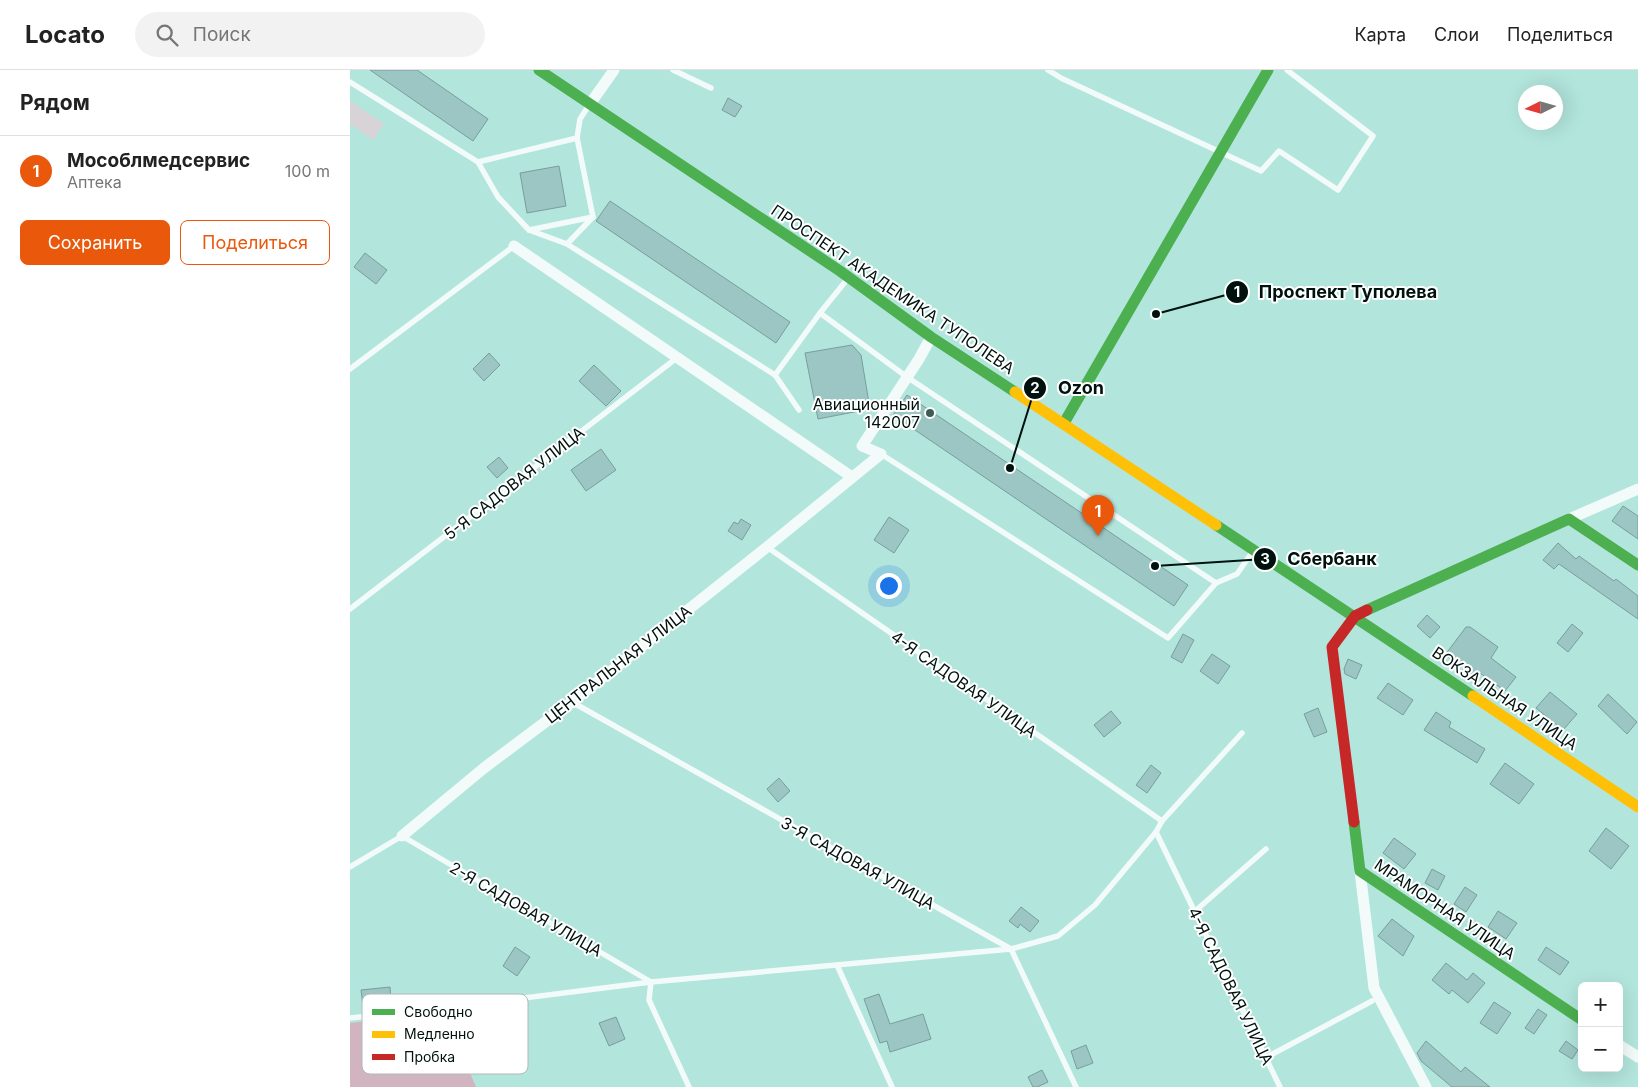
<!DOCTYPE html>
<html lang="ru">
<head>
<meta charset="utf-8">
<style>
  :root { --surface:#fff; --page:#f2f2f2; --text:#222; --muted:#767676; --line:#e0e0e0; --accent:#ea580c }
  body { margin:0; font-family:Inter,sans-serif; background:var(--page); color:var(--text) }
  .controls { position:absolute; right:15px; bottom:15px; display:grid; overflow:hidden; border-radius:8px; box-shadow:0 5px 20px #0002 }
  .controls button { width:45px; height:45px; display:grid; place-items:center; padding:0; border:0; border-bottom:1px solid var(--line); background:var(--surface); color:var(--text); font:25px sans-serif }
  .compass { position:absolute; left:1168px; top:15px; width:45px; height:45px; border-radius:50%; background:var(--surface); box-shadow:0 5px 20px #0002; rotate:265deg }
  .you { position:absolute; left:538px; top:515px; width:18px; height:18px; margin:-12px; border:4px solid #fff; border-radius:50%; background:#1a73e8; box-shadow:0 0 0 8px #1a73e833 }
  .badge { display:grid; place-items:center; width:32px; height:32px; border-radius:50%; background:var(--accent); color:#fff; font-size:16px; font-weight:700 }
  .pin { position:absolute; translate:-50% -41px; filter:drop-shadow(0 1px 2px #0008) }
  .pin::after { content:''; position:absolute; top:26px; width:18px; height:15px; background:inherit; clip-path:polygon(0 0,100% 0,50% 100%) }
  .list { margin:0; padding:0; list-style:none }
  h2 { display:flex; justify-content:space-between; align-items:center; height:65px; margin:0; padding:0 20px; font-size:21px }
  h2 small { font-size:16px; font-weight:400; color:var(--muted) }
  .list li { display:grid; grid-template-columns:32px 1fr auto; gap:15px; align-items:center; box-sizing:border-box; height:70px; padding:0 20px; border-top:1px solid var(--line) }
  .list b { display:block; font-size:19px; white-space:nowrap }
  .list p { margin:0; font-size:16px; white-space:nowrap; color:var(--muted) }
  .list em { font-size:16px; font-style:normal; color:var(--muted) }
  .actions { display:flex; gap:10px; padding:15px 20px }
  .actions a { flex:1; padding:11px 0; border:1px solid var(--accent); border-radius:8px; text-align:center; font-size:18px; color:var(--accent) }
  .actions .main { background:var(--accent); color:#fff }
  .icon { flex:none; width:28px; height:28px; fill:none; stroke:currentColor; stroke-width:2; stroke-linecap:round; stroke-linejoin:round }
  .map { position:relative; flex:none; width:1288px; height:1017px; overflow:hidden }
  header { display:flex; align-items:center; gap:30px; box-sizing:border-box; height:70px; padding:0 25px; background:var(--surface); border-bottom:1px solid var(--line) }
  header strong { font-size:24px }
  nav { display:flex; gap:28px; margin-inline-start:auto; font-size:18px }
  .search { width:350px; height:45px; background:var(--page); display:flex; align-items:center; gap:12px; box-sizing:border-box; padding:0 18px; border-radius:28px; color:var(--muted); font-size:19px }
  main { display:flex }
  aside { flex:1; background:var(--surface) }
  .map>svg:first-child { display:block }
  .green { fill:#d8d3d6 }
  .forest { fill:#d1b4bf }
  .building { fill:#9cc6c3; stroke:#789e9b }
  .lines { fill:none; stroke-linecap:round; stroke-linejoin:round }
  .lane { stroke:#f3fbfa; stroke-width:5.5 }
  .street { stroke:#f3fbfa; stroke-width:11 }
  .fast { stroke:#4caf50; stroke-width:11 }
  .slow { stroke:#ffc107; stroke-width:11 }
  .jam { stroke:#c62828; stroke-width:11 }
  .poi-dot { fill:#3e5c56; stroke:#fff; stroke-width:2 }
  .labels { text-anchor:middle; stroke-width:4; stroke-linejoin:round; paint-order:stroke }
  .street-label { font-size:16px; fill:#00120e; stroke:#fff }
  .poi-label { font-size:16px; fill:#00120e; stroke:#fff; text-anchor:end }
  .key { fill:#fff; stroke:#b2b8b7; stroke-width:1 }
  .key-label { font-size:14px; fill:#00120e }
  .leader { fill:none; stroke:#00120e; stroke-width:2 }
  .callout-dot { fill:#00120e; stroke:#fff; stroke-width:2 }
  .mark-label { font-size:15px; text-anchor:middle; font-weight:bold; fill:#fff }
  .callout-label { font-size:18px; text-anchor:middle; font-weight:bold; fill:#00120e; stroke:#fff; stroke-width:4; stroke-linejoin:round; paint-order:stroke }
</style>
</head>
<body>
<header>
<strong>Locato</strong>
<div class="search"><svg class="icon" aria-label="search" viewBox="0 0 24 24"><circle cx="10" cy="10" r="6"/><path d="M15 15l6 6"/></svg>Поиск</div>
<nav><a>Карта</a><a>Слои</a><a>Поделиться</a></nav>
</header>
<main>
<aside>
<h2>Рядом<small></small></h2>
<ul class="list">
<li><span class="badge">1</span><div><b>Мособлмедсервис</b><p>Аптека</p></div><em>100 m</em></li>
</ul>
<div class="actions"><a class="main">Сохранить</a><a>Поделиться</a></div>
</aside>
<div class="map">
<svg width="1288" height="1017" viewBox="0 0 1288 1017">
  <rect width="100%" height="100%" fill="#b2e5dc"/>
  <!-- green -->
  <polygon class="green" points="0,31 34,54 23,70 0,54"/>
  <!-- forest -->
  <polygon class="forest" points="95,943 126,1017 0,1017 0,953"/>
  <!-- building -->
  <g class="building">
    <polygon points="20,0 67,0 138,49 123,71"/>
    <polygon points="378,28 392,36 385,47 372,40"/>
    <polygon points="209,96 216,136 177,143 170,103"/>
    <polygon points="260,131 440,252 426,273 246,151"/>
    <polygon points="15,183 37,200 26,214 4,197"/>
    <polygon points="502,275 511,285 519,333 514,340 468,349 455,283"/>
    <polygon points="139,283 150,295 134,311 123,299"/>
    <polygon points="244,295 271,321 256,336 229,311"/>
    <polygon points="557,325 838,515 824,536 543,345"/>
    <polygon points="251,379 266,400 236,421 221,400"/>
    <polygon points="149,387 158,398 147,408 137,397"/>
    <polygon points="1273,436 1288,446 1288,469 1262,451"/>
    <polygon points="539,447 559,460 544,483 524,470"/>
    <polygon points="391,449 401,455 392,470 378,461 384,452 388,454"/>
    <polygon points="1208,473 1226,489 1229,486 1264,511 1266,509 1288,526 1288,549 1209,494 1204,499 1193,490"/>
    <polygon points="1077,545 1090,557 1080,568 1067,556"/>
    <polygon points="1222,554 1233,563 1218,582 1207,573"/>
    <polygon points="1116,557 1120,557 1148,577 1141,588 1166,607 1155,621 1130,603 1127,607 1095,585"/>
    <polygon points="833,564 844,570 832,593 821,587"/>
    <polygon points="862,584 880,596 868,614 850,601"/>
    <polygon points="998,589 1012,595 1006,609 995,604 994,599"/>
    <polygon points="1038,613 1063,630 1053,645 1027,628"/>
    <polygon points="1200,622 1227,644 1213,660 1186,638"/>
    <polygon points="1258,624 1287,652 1277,664 1248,636"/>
    <polygon points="968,638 977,662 964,667 954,644"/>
    <polygon points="761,641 771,653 754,667 744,655"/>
    <polygon points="1086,642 1101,652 1099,657 1135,679 1127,693 1074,660"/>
    <polygon points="1155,693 1184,714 1169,734 1140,714"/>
    <polygon points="801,695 811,703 797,723 786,715"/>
    <polygon points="429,708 440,721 428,732 417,719"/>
    <polygon points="1256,758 1279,776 1261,799 1239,781"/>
    <polygon points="1044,768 1066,784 1054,799 1033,783"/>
    <polygon points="1082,799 1095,806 1088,820 1075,813"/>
    <polygon points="1115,817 1127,825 1116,842 1104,834"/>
    <polygon points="671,837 689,851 680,862 670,854 668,858 659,851"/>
    <polygon points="1148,841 1167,853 1156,869 1138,857"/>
    <polygon points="1042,849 1064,866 1053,886 1028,866"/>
    <polygon points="165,877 180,887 167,906 153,896"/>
    <polygon points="1196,877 1219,892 1210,905 1188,890"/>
    <polygon points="1096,893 1117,910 1123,903 1135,913 1118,933 1102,920 1099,924 1082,910"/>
    <polygon points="40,917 41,929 31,930 33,934 13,936 11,920"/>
    <polygon points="529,924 540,954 573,944 581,969 540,982 537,971 530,973 514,929"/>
    <polygon points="1144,932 1161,943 1147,964 1130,953"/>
    <polygon points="1188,939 1197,945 1184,964 1175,958"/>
    <polygon points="266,947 275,969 259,976 249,953"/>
    <polygon points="1076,971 1111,1002 1115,997 1140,1017 1102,1017 1071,991 1067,983"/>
    <polygon points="1216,971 1228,980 1222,989 1209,981"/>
    <polygon points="736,975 743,993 727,999 721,981"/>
    <polygon points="692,1000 698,1012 687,1017 683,1017 678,1007"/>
  </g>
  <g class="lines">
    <!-- lane -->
    <g class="lane">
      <polyline points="323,0 361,18"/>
      <polyline points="698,0 711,8 911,101 929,81 988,120 1023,66 937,0"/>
      <polyline points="0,12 128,92 227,68 230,49 239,35"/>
      <polyline points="227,68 243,147 217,174 425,305 470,243"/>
      <polyline points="128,92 148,127 179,160 217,174"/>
      <polyline points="179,160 243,147"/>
      <polyline points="499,207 470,243 557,307 866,513"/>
      <polyline points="0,299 164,176"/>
      <polyline points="425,305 449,340"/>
      <polyline points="531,384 818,568 866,513 887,504 903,481"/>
      <polyline points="417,477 812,751"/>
      <polyline points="0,539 328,287"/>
      <polyline points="222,632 661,879 726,1017"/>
      <polyline points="806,762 930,1017"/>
      <polyline points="0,797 52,766 301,912"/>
      <polyline points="844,842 916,779"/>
      <polyline points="487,895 542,1017"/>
      <polyline points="301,912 299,930 339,1017"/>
      <polyline points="0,948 95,938 301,912 661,879 708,866 745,835 806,762 812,751 892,663"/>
      <polyline points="917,987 1022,931"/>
    </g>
    <!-- street -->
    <g class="street">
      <polyline points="240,34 264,0"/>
      <polyline points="164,176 502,407"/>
      <polyline points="1219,449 1288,419"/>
      <polyline points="52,766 134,698 222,632 417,477 531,384 512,376 569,289 581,267"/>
      <polyline points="1010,801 1024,918 1076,1017"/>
      <polyline points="1269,975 1288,987"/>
    </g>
    <!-- fast -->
    <g class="fast">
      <polyline points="189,0 490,201 581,267 665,322"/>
      <polyline points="714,353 918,0"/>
      <polyline points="866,455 1123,626"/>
      <polyline points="1017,540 1219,449 1288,495"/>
      <polyline points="1004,752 1010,801 1232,950"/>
    </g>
    <!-- slow -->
    <g class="slow">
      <polyline points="665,322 866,455"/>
      <polyline points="1123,626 1288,737"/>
    </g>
    <!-- jam -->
    <polyline class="jam" points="1004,752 982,577 1005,546 1017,540"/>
  </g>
  <!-- markers -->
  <circle class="poi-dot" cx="580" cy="343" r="5"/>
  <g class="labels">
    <!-- street labels -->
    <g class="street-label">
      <text transform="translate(543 219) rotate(34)" y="6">ПРОСПЕКТ АКАДЕМИКА ТУПОЛЕВА</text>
      <text transform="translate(164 413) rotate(-38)" y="6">5-Я САДОВАЯ УЛИЦА</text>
      <text transform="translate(268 594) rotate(-38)" y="6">ЦЕНТРАЛЬНАЯ УЛИЦА</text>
      <text transform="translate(614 614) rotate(35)" y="6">4-Я САДОВАЯ УЛИЦА</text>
      <text transform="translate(1155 628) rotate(34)" y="6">ВОКЗАЛЬНАЯ УЛИЦА</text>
      <text transform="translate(508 793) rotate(29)" y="6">3-Я САДОВАЯ УЛИЦА</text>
      <text transform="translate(176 839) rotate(30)" y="6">2-Я САДОВАЯ УЛИЦА</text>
      <text transform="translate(1095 839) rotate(34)" y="6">МРАМОРНАЯ УЛИЦА</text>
      <text transform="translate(881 916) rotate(64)" y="6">4-Я САДОВАЯ УЛИЦА</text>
    </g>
    <!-- poi labels -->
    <g class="poi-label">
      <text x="570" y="340">Авиационный<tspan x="570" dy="18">142007</tspan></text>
    </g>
  </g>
  <!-- legend -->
  <rect x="12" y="924" width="166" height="80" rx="8" class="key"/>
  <rect x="22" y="939" width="23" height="6" fill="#4caf50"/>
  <rect x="22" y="961" width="23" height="7" fill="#ffc107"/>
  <rect x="22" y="984" width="23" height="6" fill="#c62828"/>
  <g class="key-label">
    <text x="54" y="947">Свободно</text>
    <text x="54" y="969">Медленно</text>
    <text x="54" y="992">Пробка</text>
  </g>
  <!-- callouts -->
  <path class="leader" d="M806 244L887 222M660 398L685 318M805 496L915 489"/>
  <g class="callout-dot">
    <circle cx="806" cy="244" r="5"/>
    <circle cx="660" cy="398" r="5"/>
    <circle cx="805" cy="496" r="5"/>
    <circle cx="887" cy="222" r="12"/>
    <circle cx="685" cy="318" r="12"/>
    <circle cx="915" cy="489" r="12"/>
  </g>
  <g class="mark-label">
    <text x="887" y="227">1</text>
    <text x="685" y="323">2</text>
    <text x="915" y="494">3</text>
  </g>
  <g class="callout-label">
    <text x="998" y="228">Проспект Туполева</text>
    <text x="731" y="324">Ozon</text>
    <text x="982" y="495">Сбербанк</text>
  </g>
</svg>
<div class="controls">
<button>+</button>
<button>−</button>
</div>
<svg class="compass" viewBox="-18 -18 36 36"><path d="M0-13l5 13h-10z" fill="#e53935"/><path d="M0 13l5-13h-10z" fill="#767676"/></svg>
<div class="you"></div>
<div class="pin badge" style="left:748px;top:466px">1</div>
</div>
</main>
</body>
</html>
